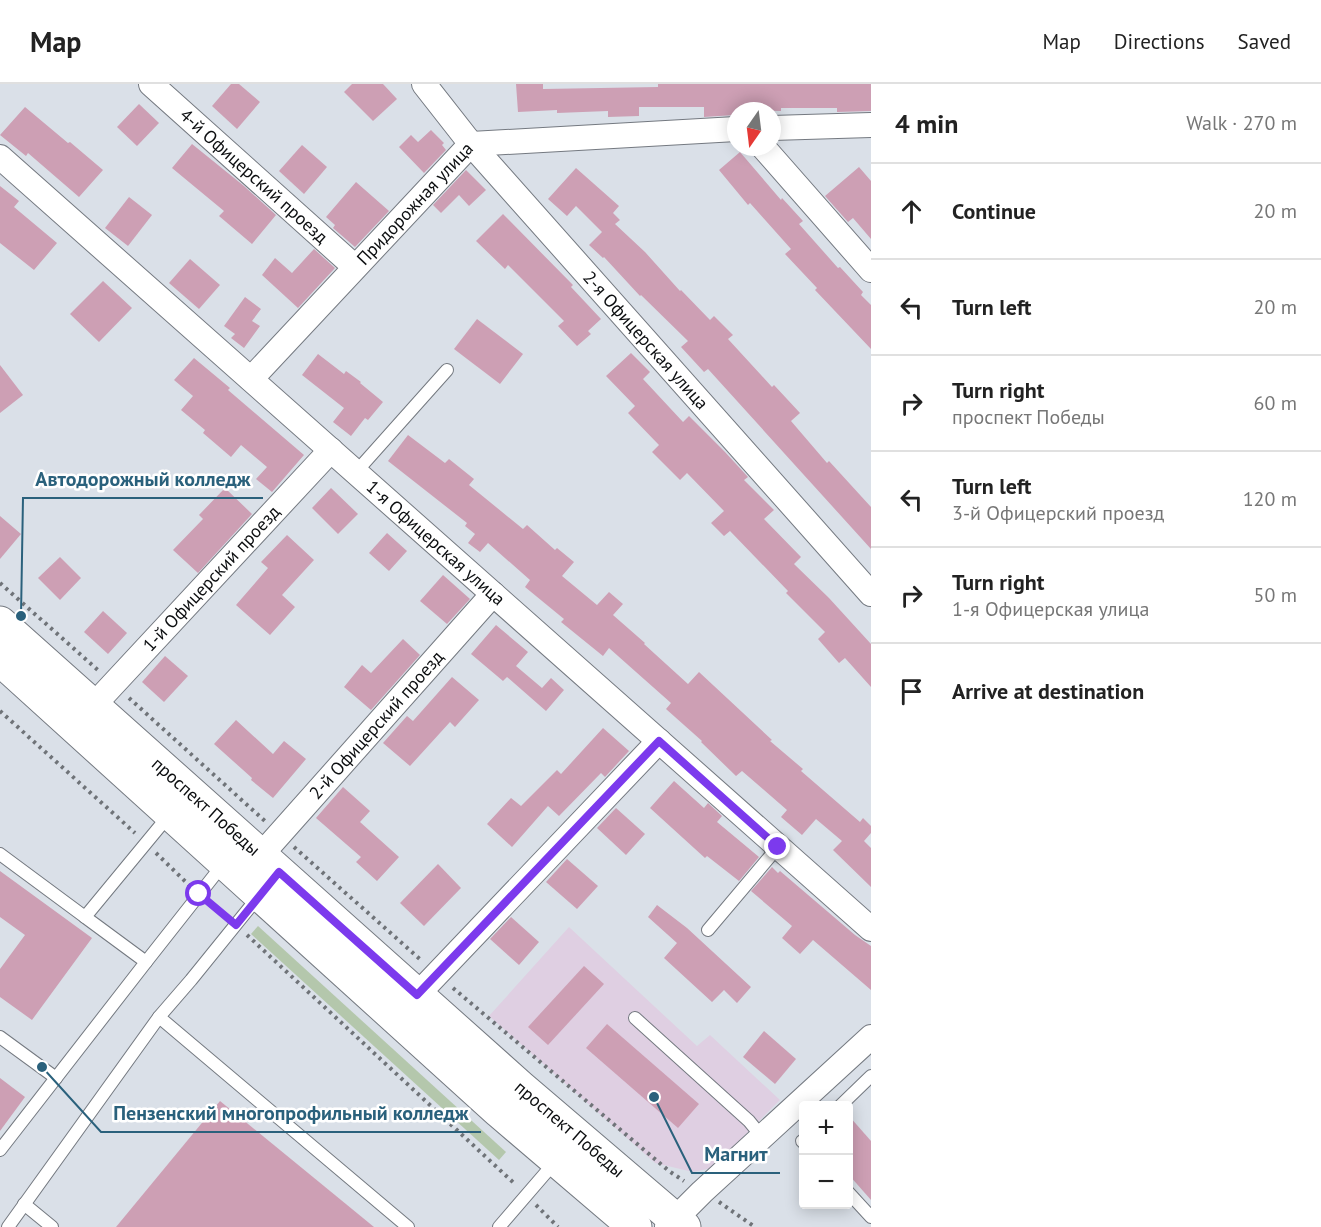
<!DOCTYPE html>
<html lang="en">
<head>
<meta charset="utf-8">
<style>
  :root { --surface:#fff; --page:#f6f6f6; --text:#222; --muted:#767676; --line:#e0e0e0 }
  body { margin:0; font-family:"PT Sans",sans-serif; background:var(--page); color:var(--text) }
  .controls { position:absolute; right:18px; bottom:18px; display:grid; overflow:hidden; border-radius:6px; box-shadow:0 3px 15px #0003 }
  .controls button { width:54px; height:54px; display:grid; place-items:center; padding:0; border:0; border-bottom:2px solid var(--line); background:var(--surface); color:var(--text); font:30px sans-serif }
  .compass { position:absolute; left:727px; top:18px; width:54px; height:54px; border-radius:50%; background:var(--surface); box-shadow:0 3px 15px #0003; rotate:194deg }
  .stop { position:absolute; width:18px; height:18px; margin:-14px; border:4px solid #7c3aed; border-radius:50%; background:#fff }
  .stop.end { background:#7c3aed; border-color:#fff; box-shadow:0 2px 6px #0008 }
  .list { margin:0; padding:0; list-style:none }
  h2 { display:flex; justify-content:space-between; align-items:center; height:78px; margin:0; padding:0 24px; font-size:26px }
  h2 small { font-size:20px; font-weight:400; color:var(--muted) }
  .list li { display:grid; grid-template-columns:39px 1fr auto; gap:18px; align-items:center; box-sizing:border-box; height:96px; padding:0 24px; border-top:2px solid var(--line) }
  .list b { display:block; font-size:22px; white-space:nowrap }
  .list p { margin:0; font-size:20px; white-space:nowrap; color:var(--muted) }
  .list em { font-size:20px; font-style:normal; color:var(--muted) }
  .icon { flex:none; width:33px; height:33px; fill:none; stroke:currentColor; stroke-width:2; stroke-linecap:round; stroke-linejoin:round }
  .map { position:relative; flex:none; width:871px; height:1143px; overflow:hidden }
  header { display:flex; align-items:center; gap:36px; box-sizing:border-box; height:84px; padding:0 30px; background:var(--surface); border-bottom:2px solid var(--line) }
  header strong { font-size:28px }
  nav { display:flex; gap:33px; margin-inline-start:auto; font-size:21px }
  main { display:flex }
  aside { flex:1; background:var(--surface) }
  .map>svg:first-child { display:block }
  .commercial { fill:#dfcfe2 }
  .green { fill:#b4c7ac }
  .building { fill:#cd9fb4 }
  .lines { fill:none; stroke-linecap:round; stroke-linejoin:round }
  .lane-casing { stroke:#747980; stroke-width:14 }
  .street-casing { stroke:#747980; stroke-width:26 }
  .primary-casing { stroke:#747980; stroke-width:35 }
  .path { stroke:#6f7378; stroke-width:4; stroke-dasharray:3 4.5; stroke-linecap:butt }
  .lane { stroke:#fff; stroke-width:12 }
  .street { stroke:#fff; stroke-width:24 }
  .primary { stroke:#fff; stroke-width:33 }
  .route { stroke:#7c3aed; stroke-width:8 }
  .labels { text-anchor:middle; stroke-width:5; stroke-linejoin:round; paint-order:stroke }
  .street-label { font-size:18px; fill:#0c0e10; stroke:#fff }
  .leader { fill:none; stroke:#2a617c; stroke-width:2 }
  .callout-dot { fill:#2a617c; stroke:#fff; stroke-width:2 }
  .callout-label { font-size:20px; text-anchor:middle; font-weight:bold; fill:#2a617c; stroke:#fff; stroke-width:5; stroke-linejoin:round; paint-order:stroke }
</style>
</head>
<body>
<header>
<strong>Map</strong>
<nav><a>Map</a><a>Directions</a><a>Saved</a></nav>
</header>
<main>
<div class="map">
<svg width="871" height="1143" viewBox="0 0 871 1143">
  <rect width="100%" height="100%" fill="#dae0e8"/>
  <!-- commercial -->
  <polygon class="commercial" points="569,843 697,962 710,951 780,1016 712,1084 693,1088 655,1079 489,932"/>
  <!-- green -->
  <polygon class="green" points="258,842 506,1068 499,1076 251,850"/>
  <!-- building -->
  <g class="building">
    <polygon points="231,0 239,0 260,18 237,45 212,22"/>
    <polygon points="352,0 383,0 397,15 373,37 344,8"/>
    <polygon points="516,0 543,0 543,5 658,3 658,0 871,0 871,27 837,28 837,24 781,24 781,27 735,26 735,31 704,33 704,23 639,23 639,32 608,33 608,27 557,29 557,26 518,28"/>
    <polygon points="139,20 159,39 137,62 117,43"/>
    <polygon points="25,23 68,59 70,58 103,86 79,113 28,69 26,72 0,51"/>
    <polygon points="431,46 444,59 442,61 446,66 424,89 399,63 411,51 418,58"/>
    <polygon points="192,60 244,102 276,131 252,160 219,132 224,127 172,84"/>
    <polygon points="302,61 327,83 304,110 279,87"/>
    <polygon points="740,68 781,116 782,114 803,137 799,140 838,184 840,183 863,208 861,211 871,221 871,265 815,206 817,204 785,170 791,165 750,119 748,121 719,86"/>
    <polygon points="859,83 871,97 871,155 853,134 848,138 825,112"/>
    <polygon points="576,84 619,122 613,129 620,136 615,140 645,168 680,207 681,206 710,236 714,232 733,251 728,255 772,303 774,301 800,329 791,337 827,379 829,377 871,423 871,465 708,285 704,288 681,263 688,257 641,211 640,212 604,173 603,174 589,161 602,148 576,122 567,132 548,115"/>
    <polygon points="466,86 486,106 469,122 459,111 441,129 433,121"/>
    <polygon points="356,98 389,127 355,163 333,144 335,141 326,133"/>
    <polygon points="0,102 19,117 14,123 57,159 34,186 0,159"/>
    <polygon points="129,113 152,131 128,162 105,144"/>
    <polygon points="503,130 573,201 571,203 601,235 588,247 591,250 577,262 558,242 564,237 508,181 505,185 476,157"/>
    <polygon points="314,165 335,184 298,224 262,191 275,174 292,189"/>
    <polygon points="190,175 220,201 199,225 169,199"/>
    <polygon points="103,197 132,224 99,258 70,230"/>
    <polygon points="245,213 261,225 252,237 260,242 244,264 231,254 235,250 224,242"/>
    <polygon points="477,235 523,270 500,300 454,265"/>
    <polygon points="631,269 650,288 643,295 683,338 689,332 725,368 748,393 744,396 774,426 764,435 801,473 794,480 829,514 871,560 871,603 845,574 839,579 818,555 825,548 786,509 788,507 730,447 724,452 711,439 724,427 687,389 680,396 652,368 659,361 628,329 635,322 606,292"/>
    <polygon points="318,270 344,290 346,287 361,298 360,299 383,318 368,336 365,334 351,352 333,338 344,324 302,291"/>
    <polygon points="194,274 230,304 228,306 304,371 272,408 256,395 267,383 241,361 231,373 203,349 205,346 181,326 193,312 174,296"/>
    <polygon points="0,281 23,311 0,329"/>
    <polygon points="408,351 445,379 449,375 474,395 469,401 523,445 527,441 555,466 557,464 574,478 562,492 597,521 609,508 623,520 613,531 645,559 644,560 688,600 699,588 772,656 770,657 803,685 801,687 860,738 863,734 871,742 871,749 864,757 871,764 871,803 833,766 842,757 816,735 802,751 781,733 787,726 742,687 736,692 701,658 702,657 666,625 671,619 636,588 609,564 603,572 561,538 564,535 525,503 530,496 488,459 480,468 468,459 475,450 465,442 467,439 388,377"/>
    <polygon points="225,404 252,430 198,489 173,466 203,435 199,431"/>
    <polygon points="331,404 358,430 338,450 312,424"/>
    <polygon points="0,432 21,450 0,475"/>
    <polygon points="387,449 407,467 389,487 369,469"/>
    <polygon points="287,451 314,476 282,511 295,523 270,551 236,521 268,484 261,478"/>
    <polygon points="60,473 81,494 60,516 38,494"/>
    <polygon points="443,491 470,515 447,540 420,517"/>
    <polygon points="103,527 127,549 108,570 84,548"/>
    <polygon points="496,541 528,568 516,582 542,604 551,594 564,606 546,627 507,593 503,597 471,570"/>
    <polygon points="403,555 420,571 371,626 344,603 362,581 371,589"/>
    <polygon points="165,572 188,592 164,618 142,598"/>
    <polygon points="452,593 479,616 455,643 450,638 410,682 383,659 407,632 413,637"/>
    <polygon points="236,636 273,670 284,657 306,675 273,714 251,696 252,694 214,660"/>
    <polygon points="603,644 629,667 605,693 601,689 559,732 548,722 512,763 487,740 511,714 521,722 557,686 561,690"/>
    <polygon points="674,697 704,724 708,719 722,732 717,738 759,773 739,797 707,772 705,774 650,724"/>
    <polygon points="343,703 370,727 360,738 399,773 377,797 356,778 361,773 316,734"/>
    <polygon points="616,724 645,750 626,771 597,744"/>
    <polygon points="567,775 598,802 577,825 546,798"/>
    <polygon points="438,780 461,804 424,842 400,819"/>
    <polygon points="772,783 778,789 780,787 855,851 871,862 871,906 813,856 800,870 782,854 792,842 751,807"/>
    <polygon points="0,787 92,854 32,936 0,913 0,885 25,851 0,833"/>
    <polygon points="657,821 687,844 751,903 737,919 724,906 712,918 664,874 677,859 648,833"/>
    <polygon points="511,833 539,858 519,881 490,855"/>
    <polygon points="584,882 604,900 548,961 528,943"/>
    <polygon points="607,940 699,1020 678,1044 586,964"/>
    <polygon points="764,947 796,975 775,1000 743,973"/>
    <polygon points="0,994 25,1013 0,1047"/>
    <polygon points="220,1017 374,1143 116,1143"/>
    <polygon points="849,1032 871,1057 871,1116 849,1091"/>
  </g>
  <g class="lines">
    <defs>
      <g id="lane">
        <polyline points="356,388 447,286"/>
        <polyline points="0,770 85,833"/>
        <polyline points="708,846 778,763"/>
        <polyline points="146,878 224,779"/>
        <polyline points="159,933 408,1143"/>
        <polyline points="635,934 749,1037 762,1053"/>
        <polyline points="0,953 56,994"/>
        <polyline points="840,1022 871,992"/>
        <polyline points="804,1056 802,1057 804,1059"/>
        <polyline points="0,1066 146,878 85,833 170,730"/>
        <polyline points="848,1108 871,1133"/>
        <polyline points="24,1120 52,1143"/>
        <polyline points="8,1143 159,933 191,896 259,812"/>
        <polyline points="499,1143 555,1078"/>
      </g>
      <g id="street">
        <path id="s1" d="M 151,0 L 355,183"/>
        <path id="s2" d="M 424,0 L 471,60 L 871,510"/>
        <polyline points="772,44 871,41"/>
        <polyline points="763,63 871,186"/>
        <path id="s3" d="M 0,73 L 871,845"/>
        <path id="s4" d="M 251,295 L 471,60 L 736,45"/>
        <path id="s5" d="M 93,622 L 331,366"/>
        <path id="s6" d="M 261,771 L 493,510"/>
        <polyline points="417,911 659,657"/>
        <polyline points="667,1143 702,1108 871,953"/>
      </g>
      <g id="primary">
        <path id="s7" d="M 0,539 L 520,1003 L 684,1143"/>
        <polyline points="0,575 499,1027 635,1143"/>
      </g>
    </defs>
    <!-- lane casing -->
    <use href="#lane" class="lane-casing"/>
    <!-- street casing -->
    <use href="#street" class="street-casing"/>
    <!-- primary casing -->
    <use href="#primary" class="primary-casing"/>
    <!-- path -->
    <g class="path">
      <polyline points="0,499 99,587"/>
      <polyline points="129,614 266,738"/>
      <polyline points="0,627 135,749"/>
      <polyline points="294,763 422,877"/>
      <polyline points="156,769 189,801"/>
      <polyline points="211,820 225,832"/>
      <polyline points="247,851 516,1101"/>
      <polyline points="453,904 669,1087 684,1097"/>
      <polyline points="719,1118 755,1143"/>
      <polyline points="536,1121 558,1143"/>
    </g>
    <!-- lane -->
    <use href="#lane" class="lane"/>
    <!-- street -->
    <use href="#street" class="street"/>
    <!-- primary -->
    <use href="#primary" class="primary"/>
  </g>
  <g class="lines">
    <!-- route -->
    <polyline class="route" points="199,810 236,841 279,788 417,911 659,657 778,763"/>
  </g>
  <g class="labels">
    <!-- street labels -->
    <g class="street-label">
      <text dy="6" stroke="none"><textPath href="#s1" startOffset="138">4-й Офицерский проезд</textPath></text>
      <text dy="6" stroke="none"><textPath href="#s4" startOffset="240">Придорожная улица</textPath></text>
      <text dy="6" stroke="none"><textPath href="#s2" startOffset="339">2-я Офицерская улица</textPath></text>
      <text dy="6" stroke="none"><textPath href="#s3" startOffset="582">1-я Офицерская улица</textPath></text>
      <text dy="6" stroke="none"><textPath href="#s5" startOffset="174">1-й Офицерский проезд</textPath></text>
      <text dy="6" stroke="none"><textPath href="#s6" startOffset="174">2-й Офицерский проезд</textPath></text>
      <text dy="6" stroke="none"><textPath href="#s7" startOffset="276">проспект Победы</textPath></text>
      <text dy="6" stroke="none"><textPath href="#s7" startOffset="762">проспект Победы</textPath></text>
    </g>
  </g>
  <!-- callouts -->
  <path class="leader" d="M21 532L23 414H263M42 983L101 1048H481M654 1013L692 1089H780"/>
  <g class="callout-dot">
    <circle cx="21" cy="532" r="6"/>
    <circle cx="42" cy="983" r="6"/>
    <circle cx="654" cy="1013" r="6"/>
  </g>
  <g class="callout-label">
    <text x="143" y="402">Автодорожный колледж</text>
    <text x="291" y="1036">Пензенский многопрофильный колледж</text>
    <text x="736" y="1077">Магнит</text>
  </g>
</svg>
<div class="controls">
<button>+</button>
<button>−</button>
</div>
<svg class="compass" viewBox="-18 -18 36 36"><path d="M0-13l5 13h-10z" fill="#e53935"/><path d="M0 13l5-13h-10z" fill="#767676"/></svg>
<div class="stop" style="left:199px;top:810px"></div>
<div class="stop end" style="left:778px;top:763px"></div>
</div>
<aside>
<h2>4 min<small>Walk · 270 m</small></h2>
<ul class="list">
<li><svg class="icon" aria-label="ahead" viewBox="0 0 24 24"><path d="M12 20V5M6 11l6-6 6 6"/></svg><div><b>Continue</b></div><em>20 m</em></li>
<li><svg class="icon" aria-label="left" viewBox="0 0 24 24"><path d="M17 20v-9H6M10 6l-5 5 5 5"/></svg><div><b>Turn left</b></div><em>20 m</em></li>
<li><svg class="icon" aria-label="right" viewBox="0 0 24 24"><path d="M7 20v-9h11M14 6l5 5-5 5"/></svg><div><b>Turn right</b><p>проспект Победы</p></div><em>60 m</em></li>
<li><svg class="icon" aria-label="left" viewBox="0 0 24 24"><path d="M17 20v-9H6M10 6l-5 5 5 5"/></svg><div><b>Turn left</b><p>3-й Офицерский проезд</p></div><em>120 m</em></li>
<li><svg class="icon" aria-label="right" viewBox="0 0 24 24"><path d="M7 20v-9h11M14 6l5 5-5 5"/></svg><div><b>Turn right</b><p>1-я Офицерская улица</p></div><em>50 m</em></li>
<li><svg class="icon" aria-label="arrive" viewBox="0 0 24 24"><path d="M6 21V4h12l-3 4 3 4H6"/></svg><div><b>Arrive at destination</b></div></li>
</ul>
</aside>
</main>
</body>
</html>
